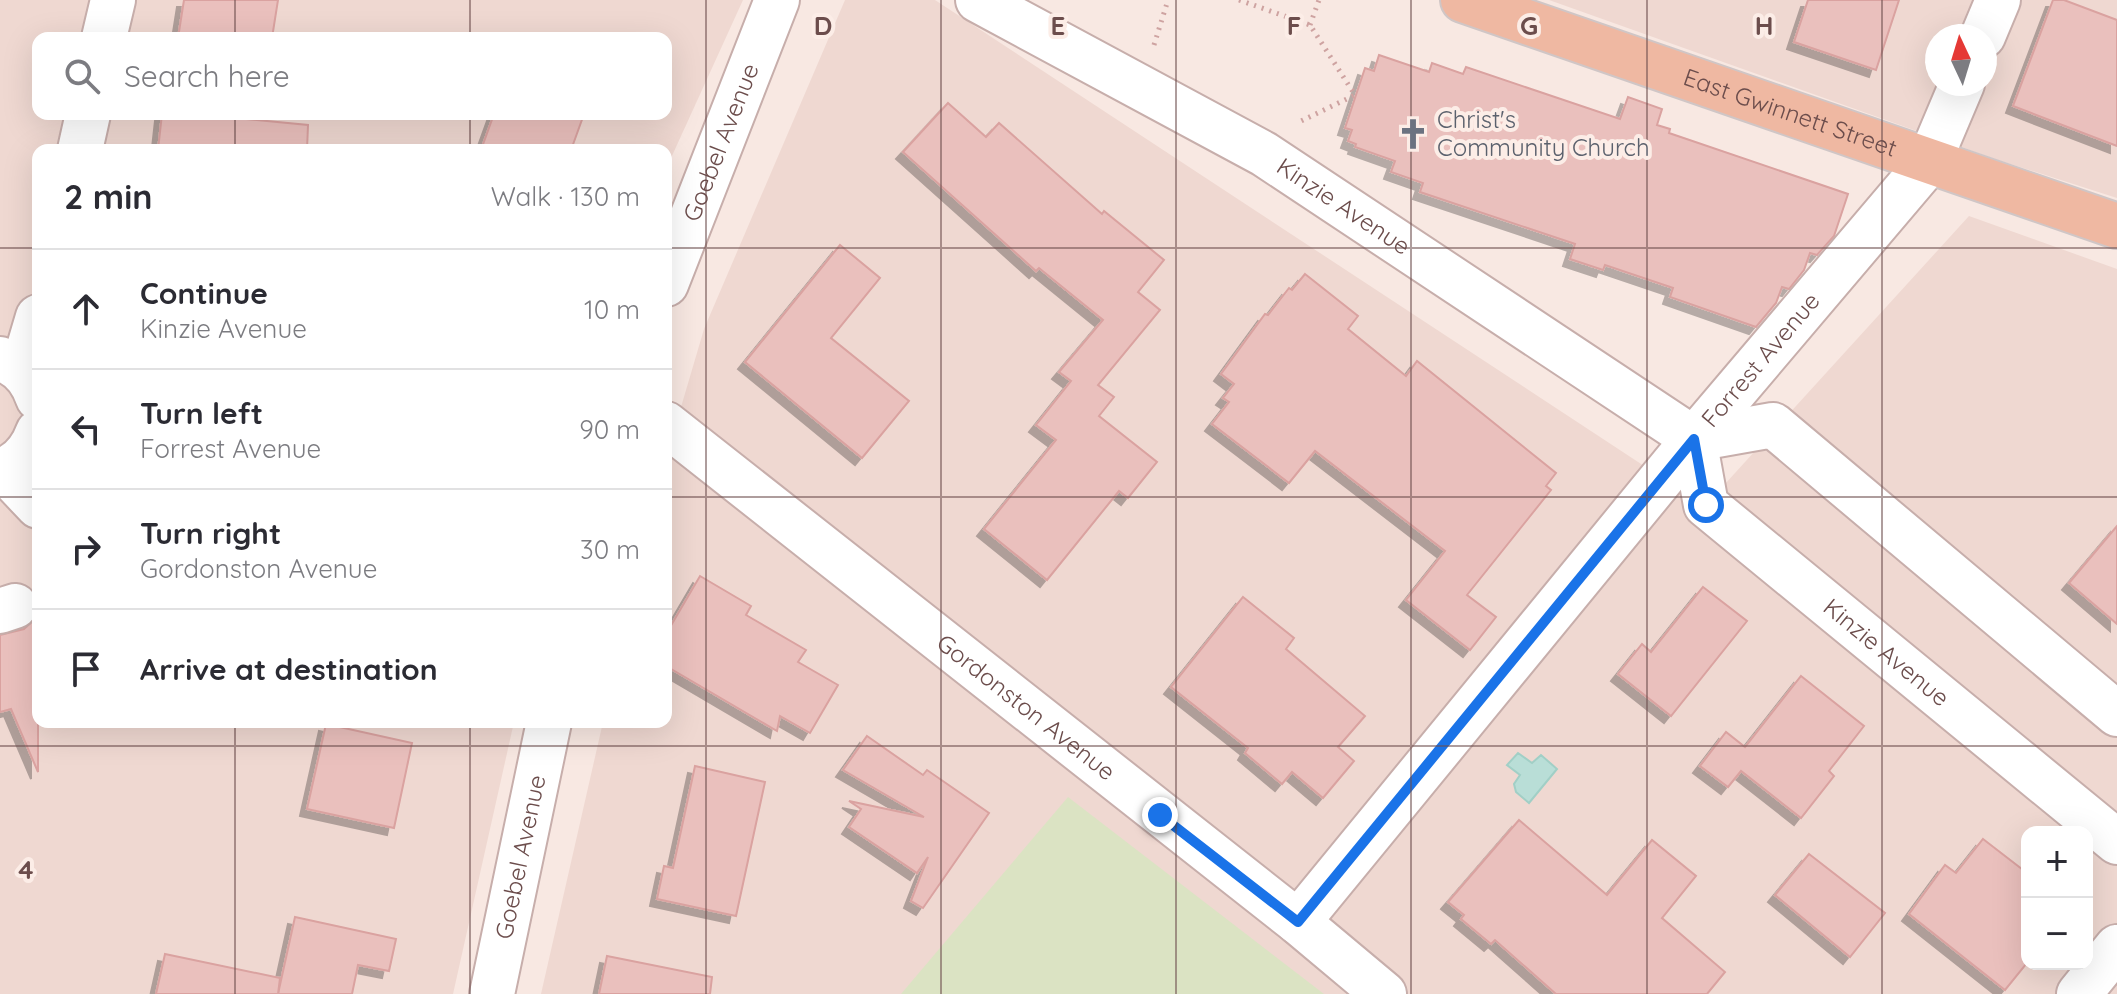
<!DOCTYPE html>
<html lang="en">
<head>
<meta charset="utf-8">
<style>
  :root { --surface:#fff; --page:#f2f2f3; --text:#2b2b33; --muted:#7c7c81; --line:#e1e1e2 }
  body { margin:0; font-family:Quicksand,sans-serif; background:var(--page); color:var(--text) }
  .controls { position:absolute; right:24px; bottom:24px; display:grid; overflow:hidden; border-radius:16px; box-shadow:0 8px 32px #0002 }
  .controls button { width:72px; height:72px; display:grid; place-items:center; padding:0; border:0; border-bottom:2px solid var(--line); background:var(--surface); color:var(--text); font:40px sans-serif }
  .compass { position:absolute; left:1925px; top:24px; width:72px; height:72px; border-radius:50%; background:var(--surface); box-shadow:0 8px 32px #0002; rotate:356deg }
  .stop { position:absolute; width:24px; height:24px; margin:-18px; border:6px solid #1a73e8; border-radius:50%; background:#fff }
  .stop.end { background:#1a73e8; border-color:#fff; box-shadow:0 2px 8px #0008 }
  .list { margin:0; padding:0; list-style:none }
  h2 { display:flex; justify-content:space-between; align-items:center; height:104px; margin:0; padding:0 32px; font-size:34px }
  h2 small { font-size:26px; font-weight:400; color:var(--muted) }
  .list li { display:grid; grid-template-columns:52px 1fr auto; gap:24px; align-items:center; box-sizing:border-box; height:120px; padding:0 32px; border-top:2px solid var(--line) }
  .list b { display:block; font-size:30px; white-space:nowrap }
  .list p { margin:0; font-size:26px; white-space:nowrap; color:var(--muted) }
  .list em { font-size:26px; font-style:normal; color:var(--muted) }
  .icon { flex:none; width:44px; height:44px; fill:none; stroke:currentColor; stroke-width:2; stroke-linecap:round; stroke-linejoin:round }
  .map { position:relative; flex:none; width:2117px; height:994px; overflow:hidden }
  .search { position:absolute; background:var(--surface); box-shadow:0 8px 32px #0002; left:32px; top:32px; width:640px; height:88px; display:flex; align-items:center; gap:20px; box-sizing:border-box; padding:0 28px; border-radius:16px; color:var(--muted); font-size:30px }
  .panel { position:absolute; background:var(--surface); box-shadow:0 8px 32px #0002; left:32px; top:144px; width:640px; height:584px; border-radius:16px }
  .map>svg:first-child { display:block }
  .residential { fill:#efd8d1; fill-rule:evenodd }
  .green { fill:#dbe3c3 }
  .water { fill:#b9ded7; stroke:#a1cfc6; stroke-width:2 }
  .building { fill:#eac0bd; stroke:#daa2a0; stroke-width:2; filter:url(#shadow) }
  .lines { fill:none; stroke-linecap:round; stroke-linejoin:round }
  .minor-casing { stroke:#c7aeab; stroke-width:48 }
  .major-casing { stroke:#d0c6c6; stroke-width:48 }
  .path { stroke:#cea3a1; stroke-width:5; stroke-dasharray:2 6; stroke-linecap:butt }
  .minor { stroke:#fff; stroke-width:44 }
  .major { stroke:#efb8a2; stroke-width:44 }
  .route { stroke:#1a73e8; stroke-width:10 }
  .grid { fill:none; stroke:#6c4d4c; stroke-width:2; stroke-opacity:0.55 }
  .labels { text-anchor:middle; stroke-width:8; stroke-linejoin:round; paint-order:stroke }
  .street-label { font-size:24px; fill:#6c4d4c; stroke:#fcede7 }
  .worship-label { font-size:24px; fill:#5b616d; stroke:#fcede7; text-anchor:start }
  .grid-label { font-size:26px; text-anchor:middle; font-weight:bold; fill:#6c4d4c; stroke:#fcede7; stroke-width:8; stroke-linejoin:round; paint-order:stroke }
</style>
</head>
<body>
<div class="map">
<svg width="2117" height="994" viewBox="0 0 2117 994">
  <defs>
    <filter id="shadow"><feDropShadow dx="-7" dy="7" stdDeviation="0" flood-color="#0004"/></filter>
  </defs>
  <rect width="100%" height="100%" fill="#f8e8e2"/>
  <!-- residential -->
  <g class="residential">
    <path d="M 0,0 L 743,0 L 666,169 L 666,150 L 38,150 L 38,722 L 514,722 L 453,994 L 0,994 ZM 38,38 L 666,38 L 666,114 L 38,114 Z"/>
    <path d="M 845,0 L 935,0 L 1705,506 L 1969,216 L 2117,269 L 2117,994 L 541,994 L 603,722 L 666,722 L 666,458 L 704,329 ZM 2027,832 L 2087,832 L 2087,964 L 2027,964 Z"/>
    <path d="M 1549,0 L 2117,0 L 2117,198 L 1998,160 ZM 1937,36 L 1985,36 L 1985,84 L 1937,84 Z"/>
  </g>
  <!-- green -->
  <polygon class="green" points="1068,797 1324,994 901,994"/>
  <!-- water -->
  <polygon class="water" points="1518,753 1532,763 1541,755 1557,769 1529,803 1516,792 1514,784 1520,775 1507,765"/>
  <!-- building -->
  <g class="building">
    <polygon points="184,0 278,0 272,38 178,38"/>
    <polygon points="1808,0 1899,0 1876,70 1794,42"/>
    <polygon points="2053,0 2064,0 2117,20 2117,146 2013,106"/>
    <polygon points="1379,55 1429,72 1432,63 1463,74 1466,67 1620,119 1628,97 1662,109 1657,125 1670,129 1669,133 1848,194 1834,236 1817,255 1810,253 1804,270 1789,289 1782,287 1776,303 1756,327 1670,297 1673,288 1605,265 1603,270 1570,259 1575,244 1420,192 1423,183 1391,172 1395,161 1355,147 1356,144 1348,141 1352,130 1345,128 1365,68 1374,71"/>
    <polygon points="948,103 986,137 999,123 1102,214 1104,211 1164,260 1138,292 1160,310 1098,385 1114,397 1099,416 1157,462 1128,498 1119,491 1047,580 984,529 1056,440 1036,425 1071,381 1059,372 1103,320 1039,268 1036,271 903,152"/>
    <polygon points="162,114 194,114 308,125 307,150 158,150"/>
    <polygon points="494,114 584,114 571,150 481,150"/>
    <polygon points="840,245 880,278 831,338 909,401 862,458 745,362"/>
    <polygon points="1305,274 1358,316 1348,329 1406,376 1417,361 1556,473 1546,486 1551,490 1467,595 1496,617 1470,650 1406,600 1445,551 1315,451 1289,483 1212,424 1229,402 1223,398 1234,384 1221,374 1265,314 1268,315 1289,288 1292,290"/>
    <polygon points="2117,526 2117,624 2069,583"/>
    <polygon points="700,576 751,606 746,615 806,650 798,662 838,685 810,733 780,716 777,731 666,666 666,634"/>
    <polygon points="1703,587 1747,621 1671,716 1618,674 1642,644 1651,652"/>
    <polygon points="1243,597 1294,638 1286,649 1365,716 1338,747 1354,761 1323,798 1292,772 1282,784 1245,753 1248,748 1171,687"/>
    <polygon points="38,616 38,772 11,709 0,712 0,635 24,629"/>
    <polygon points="1801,676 1864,726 1829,771 1834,776 1801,818 1741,771 1728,787 1700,766 1726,732 1745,747"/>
    <polygon points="326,724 412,743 394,828 307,809"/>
    <polygon points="867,736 923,775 927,770 989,813 923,908 911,901 928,857 917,873 849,827 861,809 849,801 924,817 843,770"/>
    <polygon points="695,766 765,782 736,916 657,899 664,866 673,868"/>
    <polygon points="1519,820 1607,895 1652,840 1696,876 1662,918 1725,972 1707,994 1556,994 1495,940 1491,944 1461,919 1464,915 1448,902"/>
    <polygon points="1983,839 2027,873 2027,963 2005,990 1909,914 1945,865 1956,873"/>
    <polygon points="1809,854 1885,913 1850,957 1775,895"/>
    <polygon points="295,917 396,939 389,971 358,965 352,994 278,994"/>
    <polygon points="165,954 280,978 278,994 156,994"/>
    <polygon points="607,956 712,977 710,994 599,994"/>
  </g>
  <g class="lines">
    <defs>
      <g id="minor">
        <path id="s1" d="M 978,0 L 1264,154 L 1694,439 L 1773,425 L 2117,714"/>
        <polyline points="1983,36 1998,0"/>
        <polyline points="104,38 113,0"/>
        <polyline points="80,150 88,114"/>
        <path id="s2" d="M 666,284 L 777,0"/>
        <path d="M 0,359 C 19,364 32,380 38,398"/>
        <polyline points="22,371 38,317"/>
        <path id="s3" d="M 666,424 L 1298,922 L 1384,994"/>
        <path id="s4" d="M 1694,439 L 1706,505 L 2117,842"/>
        <polyline points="4,470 38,506"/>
        <path d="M 0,471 C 19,465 31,451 38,432"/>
        <polyline points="0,611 15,606"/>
        <path id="s5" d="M 1298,922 L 1694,439 L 1929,162 L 1962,84"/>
        <path id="s6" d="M 492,994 L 549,722"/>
        <polyline points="2079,994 2117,947"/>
      </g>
      <g id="major">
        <path id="s7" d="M 1463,0 L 2117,226"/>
      </g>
    </defs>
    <!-- minor casing -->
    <use href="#minor" class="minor-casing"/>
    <!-- major casing -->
    <use href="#major" class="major-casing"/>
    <!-- path -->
    <g class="path">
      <polyline points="1239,0 1310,25 1355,95 1297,123"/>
      <polyline points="1310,25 1319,0"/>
      <polyline points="1154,45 1168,0"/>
    </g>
    <!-- minor -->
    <use href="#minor" class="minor"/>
    <!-- major -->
    <use href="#major" class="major"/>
  </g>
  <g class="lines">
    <!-- route -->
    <polyline class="route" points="1160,815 1298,922 1694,439 1706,505"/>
  </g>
  <!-- grid -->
  <path class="grid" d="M 235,0 L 235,38M 470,0 L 470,38M 706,0 L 706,994M 941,0 L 941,994M 1176,0 L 1176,994M 1411,0 L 1411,994M 1647,0 L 1647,994M 1882,0 L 1882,994M 235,114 L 235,150M 470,114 L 470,150M 0,248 L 38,248M 666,248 L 2117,248M 0,497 L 38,497M 666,497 L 2117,497M 235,722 L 235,994M 470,722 L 470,994M 0,746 L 2117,746"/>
  <!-- icons -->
  <defs>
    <symbol id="church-bare" viewBox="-9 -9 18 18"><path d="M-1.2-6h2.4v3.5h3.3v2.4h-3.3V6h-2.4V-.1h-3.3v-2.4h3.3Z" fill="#6b7280" stroke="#fcede7" stroke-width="2.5" paint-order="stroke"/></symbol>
  </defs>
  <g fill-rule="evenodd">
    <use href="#church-bare" x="1391" y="112" width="44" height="44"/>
  </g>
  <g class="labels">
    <!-- street labels -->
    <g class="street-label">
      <text dy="8" stroke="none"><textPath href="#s7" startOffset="346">East Gwinnett Street</textPath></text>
      <text dy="8" stroke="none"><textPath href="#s2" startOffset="152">Goebel Avenue</textPath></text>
      <text dy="8" stroke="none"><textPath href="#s1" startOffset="420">Kinzie Avenue</textPath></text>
      <text dy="8" stroke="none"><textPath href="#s5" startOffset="728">Forrest Avenue</textPath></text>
      <text dy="8" stroke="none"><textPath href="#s4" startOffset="300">Kinzie Avenue</textPath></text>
      <text dy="8" stroke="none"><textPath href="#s3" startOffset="458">Gordonston Avenue</textPath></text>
      <text dy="8" stroke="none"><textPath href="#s6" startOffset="140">Goebel Avenue</textPath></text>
    </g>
    <!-- worship labels -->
    <g class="worship-label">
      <text x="1437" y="128">Christ's<tspan x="1437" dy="28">Community Church</tspan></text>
    </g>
  </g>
  <g class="grid-label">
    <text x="823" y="35">D</text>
    <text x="1058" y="35">E</text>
    <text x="1294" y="35">F</text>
    <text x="1529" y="35">G</text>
    <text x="1764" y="35">H</text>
    <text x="26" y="879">4</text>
  </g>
</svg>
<div class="controls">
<button>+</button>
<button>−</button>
</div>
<svg class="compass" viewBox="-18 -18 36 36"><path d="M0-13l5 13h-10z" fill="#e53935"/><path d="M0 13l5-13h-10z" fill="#7c7c81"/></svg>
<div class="stop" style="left:1706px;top:505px"></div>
<div class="stop end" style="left:1160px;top:815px"></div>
<div class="search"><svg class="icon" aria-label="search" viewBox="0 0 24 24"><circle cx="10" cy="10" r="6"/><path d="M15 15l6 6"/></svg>Search here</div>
<section class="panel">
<h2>2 min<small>Walk · 130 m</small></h2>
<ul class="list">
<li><svg class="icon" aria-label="ahead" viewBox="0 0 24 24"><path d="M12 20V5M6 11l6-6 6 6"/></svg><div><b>Continue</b><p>Kinzie Avenue</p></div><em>10 m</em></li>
<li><svg class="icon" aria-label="left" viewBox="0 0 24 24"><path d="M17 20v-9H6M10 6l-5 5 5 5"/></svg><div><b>Turn left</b><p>Forrest Avenue</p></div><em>90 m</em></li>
<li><svg class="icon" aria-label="right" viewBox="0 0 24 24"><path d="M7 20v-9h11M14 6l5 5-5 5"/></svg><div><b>Turn right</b><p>Gordonston Avenue</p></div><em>30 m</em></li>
<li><svg class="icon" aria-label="arrive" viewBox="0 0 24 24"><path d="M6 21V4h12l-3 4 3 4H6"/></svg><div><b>Arrive at destination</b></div></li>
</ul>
</section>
</div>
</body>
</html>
